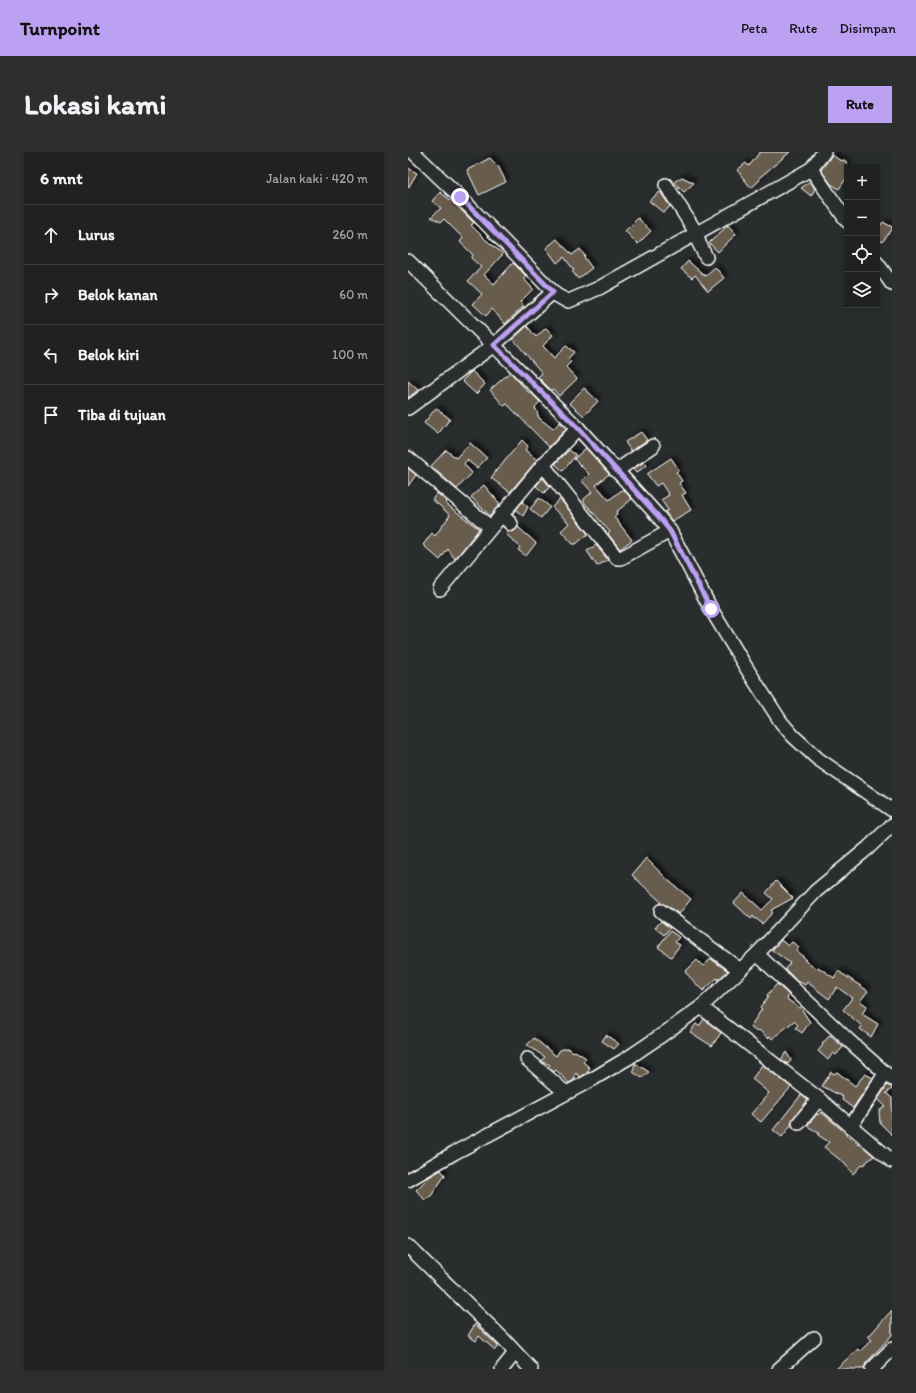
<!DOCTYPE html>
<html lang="id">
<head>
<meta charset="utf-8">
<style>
  :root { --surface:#202222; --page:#2d2f2f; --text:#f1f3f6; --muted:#a2a4a5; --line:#3d3f40; --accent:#bca0f2 }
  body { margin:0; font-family:Itim,sans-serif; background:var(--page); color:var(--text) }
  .controls { position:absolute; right:12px; top:12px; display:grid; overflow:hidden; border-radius:0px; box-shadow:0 2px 6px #0003 }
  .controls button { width:36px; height:36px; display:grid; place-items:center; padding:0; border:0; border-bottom:1px solid var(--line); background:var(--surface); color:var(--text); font:20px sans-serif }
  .stop { position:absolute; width:12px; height:12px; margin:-9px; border:3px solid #bca0f2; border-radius:50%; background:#fff }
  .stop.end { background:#bca0f2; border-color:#fff; box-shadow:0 1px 4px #0008 }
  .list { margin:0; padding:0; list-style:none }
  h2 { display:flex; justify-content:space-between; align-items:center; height:52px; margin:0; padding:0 16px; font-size:17px }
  h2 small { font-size:13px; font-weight:400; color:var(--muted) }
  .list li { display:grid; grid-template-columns:26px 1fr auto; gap:12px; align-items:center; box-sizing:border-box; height:60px; padding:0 16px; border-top:1px solid var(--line) }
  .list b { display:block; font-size:15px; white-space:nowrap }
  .list em { font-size:13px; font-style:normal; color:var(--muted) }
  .icon { flex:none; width:22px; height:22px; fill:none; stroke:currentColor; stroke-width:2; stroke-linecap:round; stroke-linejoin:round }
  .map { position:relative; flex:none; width:484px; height:1217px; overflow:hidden; border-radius:0px }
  header { display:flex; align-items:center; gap:24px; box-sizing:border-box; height:56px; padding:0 20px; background:var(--accent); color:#111 }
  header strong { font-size:19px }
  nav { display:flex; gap:22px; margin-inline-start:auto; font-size:14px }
  .intro { display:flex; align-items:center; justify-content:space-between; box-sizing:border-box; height:96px; padding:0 24px }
  h1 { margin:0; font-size:28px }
  .button { padding:10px 18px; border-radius:0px; background:var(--accent); color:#111; font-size:14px; font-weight:700 }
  main { display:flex; gap:24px; padding:0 24px }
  aside { flex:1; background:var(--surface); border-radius:0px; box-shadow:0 2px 6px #0003 }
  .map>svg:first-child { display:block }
  .building { fill:#675c4e; stroke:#fff; filter:url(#shadow) }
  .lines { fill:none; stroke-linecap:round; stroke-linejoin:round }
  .minor-casing { stroke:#fff; stroke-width:16 }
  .minor { stroke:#2a2d2e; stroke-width:13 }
  .route { stroke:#bca0f2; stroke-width:5 }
</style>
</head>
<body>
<header>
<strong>Turnpoint</strong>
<nav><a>Peta</a><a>Rute</a><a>Disimpan</a></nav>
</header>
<div class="intro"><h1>Lokasi kami</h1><a class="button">Rute</a></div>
<main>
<aside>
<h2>6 mnt<small>Jalan kaki · 420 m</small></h2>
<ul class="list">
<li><svg class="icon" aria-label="ahead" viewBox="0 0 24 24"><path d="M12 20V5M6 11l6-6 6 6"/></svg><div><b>Lurus</b></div><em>260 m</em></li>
<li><svg class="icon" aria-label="right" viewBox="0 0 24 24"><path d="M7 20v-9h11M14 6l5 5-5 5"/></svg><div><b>Belok kanan</b></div><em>60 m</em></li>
<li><svg class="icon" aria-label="left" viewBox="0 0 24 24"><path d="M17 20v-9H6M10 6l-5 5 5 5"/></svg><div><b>Belok kiri</b></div><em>100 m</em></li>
<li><svg class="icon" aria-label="arrive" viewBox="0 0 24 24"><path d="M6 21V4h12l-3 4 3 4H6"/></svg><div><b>Tiba di tujuan</b></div></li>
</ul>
</aside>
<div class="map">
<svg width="484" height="1217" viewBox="0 0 484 1217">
  <defs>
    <filter id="shadow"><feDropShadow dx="3.5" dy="-3.5" stdDeviation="2" flood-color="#0009"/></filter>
  </defs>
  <rect width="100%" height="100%" fill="#2a2d2e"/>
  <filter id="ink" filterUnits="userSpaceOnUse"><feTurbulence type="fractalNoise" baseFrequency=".025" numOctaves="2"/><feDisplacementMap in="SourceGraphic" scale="8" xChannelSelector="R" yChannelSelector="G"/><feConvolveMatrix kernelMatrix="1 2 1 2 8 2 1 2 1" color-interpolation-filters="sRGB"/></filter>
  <g filter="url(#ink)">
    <!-- building -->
    <g class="building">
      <polygon points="352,0 382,0 351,26 352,28 343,36 329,18 338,11 341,14"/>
      <polygon points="424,3 433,9 434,8 439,10 439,25 431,37 423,32 413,18"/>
      <polygon points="82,6 90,14 98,30 71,43 59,18"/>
      <polygon points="0,16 9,21 0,36"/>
      <polygon points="274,25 286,31 276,40 266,30"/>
      <polygon points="402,29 407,37 403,44 393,36"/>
      <polygon points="32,40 46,51 66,71 63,73 78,88 95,102 76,123 86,132 105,111 118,124 115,126 125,137 112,150 116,154 97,172 84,157 78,164 65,152 74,142 60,129 73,115 63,106 65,103 52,90 55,86 36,67 33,70 23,65 33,56 24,49"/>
      <polygon points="252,40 262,54 256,61 241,49"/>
      <polygon points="230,66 243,79 230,92 217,79"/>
      <polygon points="475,70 484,75 484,78 474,90 469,86 469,79"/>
      <polygon points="320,73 328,82 310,100 301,91"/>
      <polygon points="149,87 164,103 172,97 177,104 176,105 184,116 170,127 164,119 166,118 156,105 149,111 138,96"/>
      <polygon points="280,109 297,124 307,115 316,126 300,139 287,123 284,126 273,117"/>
      <polygon points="119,174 128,185 138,176 145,183 135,194 146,206 158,194 166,200 160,207 163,210 158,215 169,227 151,244 145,237 143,238 130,225 134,221 105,187"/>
      <polygon points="64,219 77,232 68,242 54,229"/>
      <polygon points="102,220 122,242 123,241 132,250 127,255 131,266 145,277 152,270 158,277 141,295 99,252 96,254 82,238"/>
      <polygon points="0,229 10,238 0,246"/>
      <polygon points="176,236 190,249 176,264 161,251"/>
      <polygon points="28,256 42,267 30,282 16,271"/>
      <polygon points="233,280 239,288 223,299 217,290"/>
      <polygon points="114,288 120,294 117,298 129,308 102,340 83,326 90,316 91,316"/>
      <polygon points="62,291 79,306 69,316 59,308 56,312 64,321 49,337 23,314 38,298 48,306"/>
      <polygon points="178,296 201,322 188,333 201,348 215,337 224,347 208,360 209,362 206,365 224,388 212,397 200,382 202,380 176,350 176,347 184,340 174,329 181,322 166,307"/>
      <polygon points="161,298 168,303 155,319 147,312"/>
      <polygon points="263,306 271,318 268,320 274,329 271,331 278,341 274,343 283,358 264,369 257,360 260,358 253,348 261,343 253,331 248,334 239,322"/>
      <polygon points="236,310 239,313 228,321 225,317"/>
      <polygon points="0,316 8,323 0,334"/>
      <polygon points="135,326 142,335 136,341 128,334"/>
      <polygon points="76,333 92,352 82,364 63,345"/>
      <polygon points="29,341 39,350 37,351 71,377 47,407 40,397 32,408 15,393 24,381 27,384 42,363 31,353 24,348"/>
      <polygon points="131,346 142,355 133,366 122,357"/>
      <polygon points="152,347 180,382 168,392 165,392 153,379 161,371 144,355"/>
      <polygon points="114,350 120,355 115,364 108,358"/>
      <polygon points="110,375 128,391 118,404 110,398 112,395 98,382 100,379 105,380"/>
      <polygon points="188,393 200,408 189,414 179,399"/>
      <polygon points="238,706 261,729 283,747 271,762 258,753 251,751 253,750 224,723"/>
      <polygon points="368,729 385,746 363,758 365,760 354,772 349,767 347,767 345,764 343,767 326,751 335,741 354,758 365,747 358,741"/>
      <polygon points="253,769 262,776 256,783 247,776"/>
      <polygon points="262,779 271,785 267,790 272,793 263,805 250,795"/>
      <polygon points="373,788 380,794 384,790 391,795 388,799 398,807 396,808 408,817 410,815 426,826 430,819 460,839 452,849 459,854 454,862 470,872 463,885 452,877 454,874 435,858 444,846 429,835 421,847 399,830 397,833 392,830 391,831 377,817 382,811 364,798"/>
      <polygon points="303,807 320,819 310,828 309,826 295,839 277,820 289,808 295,814"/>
      <polygon points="369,832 381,843 379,847 391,856 392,855 402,870 394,881 387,876 390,873 386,869 364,887 362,884 360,886 351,878 349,880 342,875 354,857 352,855 360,845 359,843"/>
      <polygon points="296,867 313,881 304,894 282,880 288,872 291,874"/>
      <polygon points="198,883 211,892 206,897 194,889"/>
      <polygon points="422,883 435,895 428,903 425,901 420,908 410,899 415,893 414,892"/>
      <polygon points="126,886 148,904 152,898 159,896 166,900 167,899 178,906 175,910 182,916 178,922 172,925 168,921 166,928 161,931 148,918 146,920 140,915 142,913 133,909 137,905 119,893"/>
      <polygon points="378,900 383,908 380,912 373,908"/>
      <polygon points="227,911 241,920 234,926 225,920"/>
      <polygon points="354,913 383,935 353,970 343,962 361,941 344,927"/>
      <polygon points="423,920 426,922 429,920 447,934 457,922 465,926 445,956 434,948 435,945 414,934"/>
      <polygon points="479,933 484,935 484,937 478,941 484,946 484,983 472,971 471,959 477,954 470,947"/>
      <polygon points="393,943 400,948 385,966 383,973 374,985 365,978"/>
      <polygon points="413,960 439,982 438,983 451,993 452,992 466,1004 455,1013 454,1012 445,1022 436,1011 416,995 421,990 410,983 411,981 399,974 409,962 410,963"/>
      <polygon points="33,1018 37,1023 23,1044 17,1048 8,1038 21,1025"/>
      <polygon points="484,1158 484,1183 458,1211 456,1217 428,1217 450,1197 452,1199 464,1188 460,1185"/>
      <polygon points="67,1172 90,1194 87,1198 71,1184 68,1189 60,1184"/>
    </g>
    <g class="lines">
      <defs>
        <g id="minor">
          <polyline points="5,0 52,45 148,143 157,148 161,149 191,136 403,17 416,0"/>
          <polyline points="403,17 439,69"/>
          <polyline points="258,33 289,82 291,91 298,105"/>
          <polyline points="0,109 170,276 250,364 262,379 303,457 339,517 373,570 385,584 410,607 484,658"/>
          <polyline points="469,111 484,132"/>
          <polyline points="0,256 86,193 145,140"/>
          <polyline points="0,306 82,375"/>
          <polyline points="135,313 209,406 213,406 262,379"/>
          <polyline points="208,319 245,294"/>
          <polyline points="93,362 103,372"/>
          <polyline points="32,437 135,313 170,276"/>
          <polyline points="253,759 332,818"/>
          <polyline points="349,802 440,888 484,927"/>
          <polyline points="293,855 411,947 484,1009"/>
          <polyline points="119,907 158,941"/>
          <polyline points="391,971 411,947"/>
          <polyline points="443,974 477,922"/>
          <polyline points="0,1028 46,1001 183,928 220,906 254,883 293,855 349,802 408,739 460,696 484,673"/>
          <polyline points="0,1094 95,1187 123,1217"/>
          <polyline points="94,1217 107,1201"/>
          <polyline points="371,1217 406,1186"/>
          <polyline points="464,1217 484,1197"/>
        </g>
      </defs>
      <!-- minor casing -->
      <use href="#minor" class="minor-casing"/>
      <!-- minor -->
      <use href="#minor" class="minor"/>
    </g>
  </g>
  <g class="lines" filter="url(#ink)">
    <!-- route -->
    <polyline class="route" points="52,45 145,140 86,193 170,276 250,364 262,379 303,457"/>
  </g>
</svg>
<div class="controls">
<button>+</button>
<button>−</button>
<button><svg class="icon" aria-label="locate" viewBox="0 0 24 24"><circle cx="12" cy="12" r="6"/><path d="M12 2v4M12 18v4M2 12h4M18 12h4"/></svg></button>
<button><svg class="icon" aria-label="layers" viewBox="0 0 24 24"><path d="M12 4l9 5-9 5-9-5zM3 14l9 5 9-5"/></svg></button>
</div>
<div class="stop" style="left:303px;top:457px"></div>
<div class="stop end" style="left:52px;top:45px"></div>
</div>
</main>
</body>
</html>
